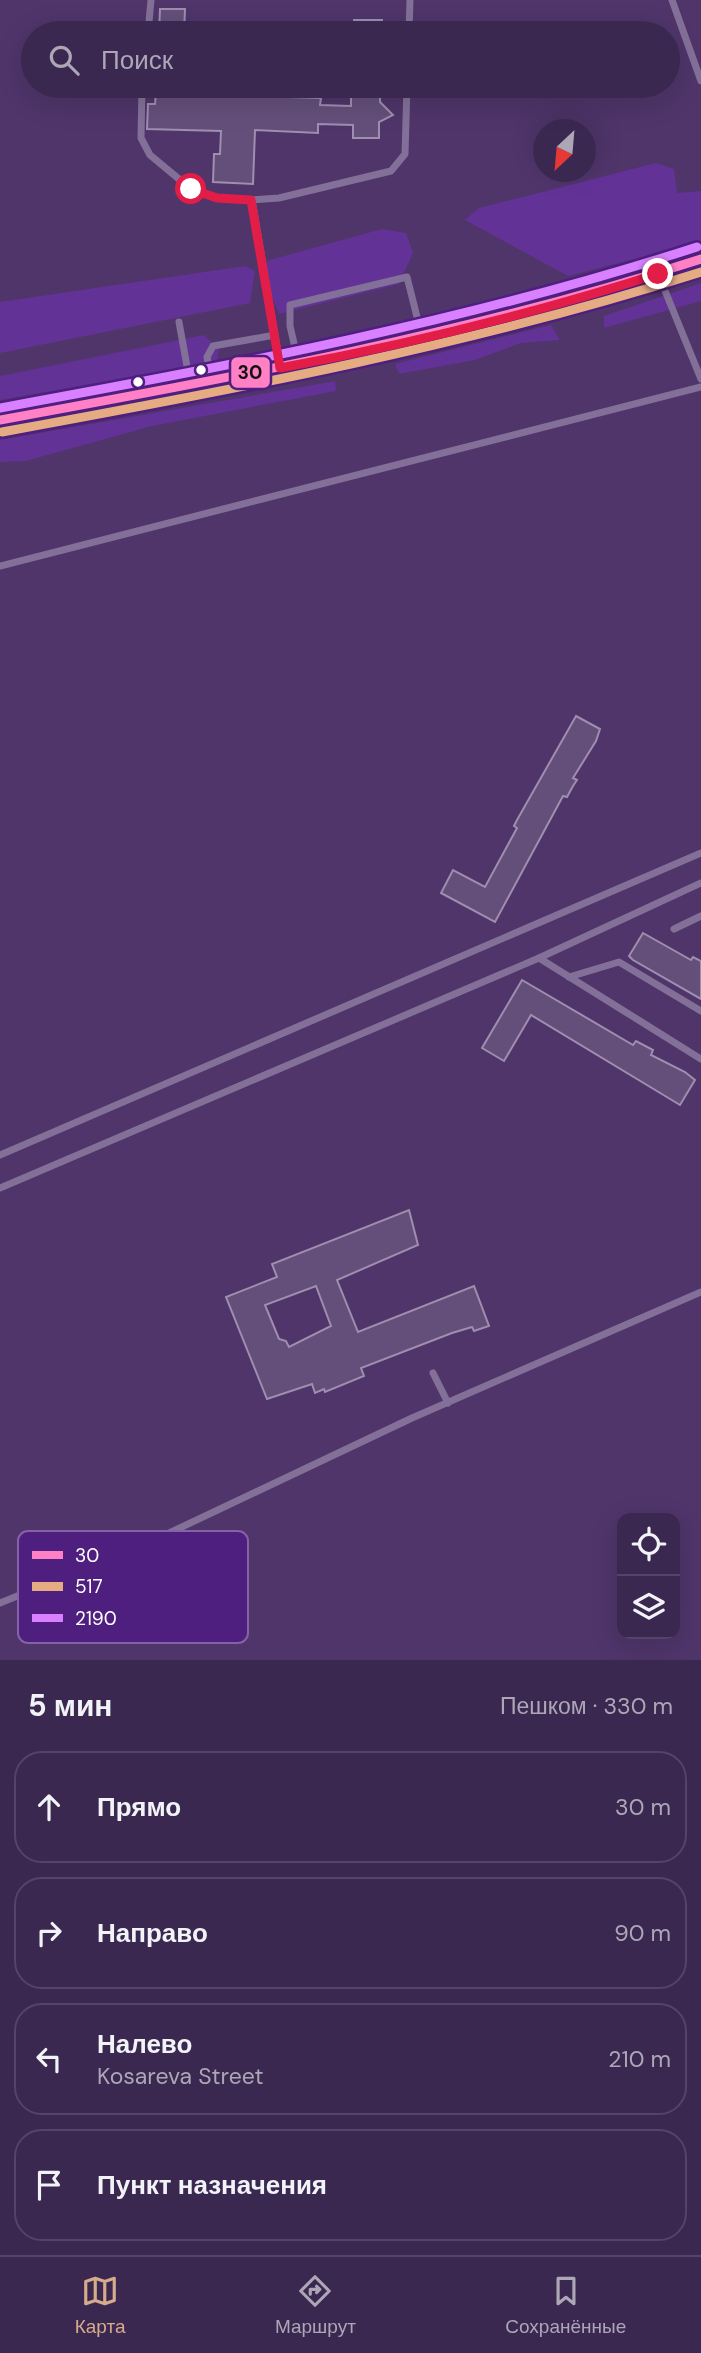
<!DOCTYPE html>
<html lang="ru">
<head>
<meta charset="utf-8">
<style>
  :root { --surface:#3b2850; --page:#46345a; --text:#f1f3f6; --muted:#aca6b7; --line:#544467; --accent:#d6ab8b }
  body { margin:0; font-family:"DM Sans",sans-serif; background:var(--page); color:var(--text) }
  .controls { position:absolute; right:21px; bottom:21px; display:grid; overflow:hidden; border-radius:14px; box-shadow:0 7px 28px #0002 }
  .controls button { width:63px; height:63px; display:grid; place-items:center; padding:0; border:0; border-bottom:2px solid var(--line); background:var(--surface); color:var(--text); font:35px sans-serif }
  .compass { position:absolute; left:533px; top:119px; width:63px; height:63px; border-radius:50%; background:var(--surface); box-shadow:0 7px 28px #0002; rotate:206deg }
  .stop { position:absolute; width:21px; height:21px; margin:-16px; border:5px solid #e11d48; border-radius:50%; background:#fff }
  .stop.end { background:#e11d48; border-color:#fff; box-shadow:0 2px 7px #0008 }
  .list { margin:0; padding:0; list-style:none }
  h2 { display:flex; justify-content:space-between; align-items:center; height:91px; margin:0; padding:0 28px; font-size:30px }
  h2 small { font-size:23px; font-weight:400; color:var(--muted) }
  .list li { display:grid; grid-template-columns:46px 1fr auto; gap:21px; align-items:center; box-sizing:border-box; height:112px; margin:0 14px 14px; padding:0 14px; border:2px solid var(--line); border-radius:28px }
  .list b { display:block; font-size:26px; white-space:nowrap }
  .list p { margin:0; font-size:23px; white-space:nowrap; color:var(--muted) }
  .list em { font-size:23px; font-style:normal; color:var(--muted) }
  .icon { flex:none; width:38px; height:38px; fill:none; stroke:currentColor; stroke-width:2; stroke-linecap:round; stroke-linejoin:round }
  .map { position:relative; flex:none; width:701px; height:1660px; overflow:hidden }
  .search { position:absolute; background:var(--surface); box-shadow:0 7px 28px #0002; left:21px; right:21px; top:21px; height:77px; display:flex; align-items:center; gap:18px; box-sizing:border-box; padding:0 24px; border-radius:38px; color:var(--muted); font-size:26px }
  .sheet { height:595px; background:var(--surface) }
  nav { display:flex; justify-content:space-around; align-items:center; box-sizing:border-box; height:98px; border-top:2px solid var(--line); background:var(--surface); font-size:19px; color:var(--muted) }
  nav a { display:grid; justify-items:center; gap:4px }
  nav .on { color:var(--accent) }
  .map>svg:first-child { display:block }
  .green { fill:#633297 }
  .building { fill:#644f7a; stroke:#9e8eaf; stroke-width:2; fill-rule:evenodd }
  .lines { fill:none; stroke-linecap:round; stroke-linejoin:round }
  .lane { stroke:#837098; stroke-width:7 }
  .primary { stroke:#8b799e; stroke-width:23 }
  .bus-1-casing { stroke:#4f1f80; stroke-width:14 }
  .bus-2-casing { stroke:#4f1f80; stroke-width:14 }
  .bus-3-casing { stroke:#4f1f80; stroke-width:14 }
  .bus-1 { stroke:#ff80c5; stroke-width:9 }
  .bus-2 { stroke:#e5ac83; stroke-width:9 }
  .bus-3 { stroke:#d880ff; stroke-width:9 }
  .route { stroke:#e11d48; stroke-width:9 }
  .bus-dot { fill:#fff; stroke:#4f1f80; stroke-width:2.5 }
  .key { fill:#4f1f80; stroke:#8462a6; stroke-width:2 }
  .key-label { font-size:19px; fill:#fff }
  .line-badge { stroke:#4f1f80; stroke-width:2.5 }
  .pale-badge-label { font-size:19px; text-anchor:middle; font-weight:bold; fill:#111 }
</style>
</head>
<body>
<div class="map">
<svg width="701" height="1660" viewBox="0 0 701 1660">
  <rect width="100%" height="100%" fill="#4f356a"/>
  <!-- green -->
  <g class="green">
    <polygon points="656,163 674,169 677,193 701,191 701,242 568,276 465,220 479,208"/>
    <polygon points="382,229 406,233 413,253 399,284 279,314 272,297 266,261"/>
    <polygon points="245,266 255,271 250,303 0,353 0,302"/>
    <polygon points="701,283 701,301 604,328 604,316"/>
    <polygon points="551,325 560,340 521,343 475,360 399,374 395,364"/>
    <polygon points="204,335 219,350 217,362 0,400 0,376"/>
    <polygon points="335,381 336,391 152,426 26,461 0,462 0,440"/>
  </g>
  <!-- building -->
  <g class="building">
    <polygon points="160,9 185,9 184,33 159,33"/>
    <polygon points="354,20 382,20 382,33 353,33"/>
    <polygon points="351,86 380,86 380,102 393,115 379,122 379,138 353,138 353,125 318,124 318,133 255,130 253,184 213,182 214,154 220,154 221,131 147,129 148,104 155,104 156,93 321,98 320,105 351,106"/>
    <polygon points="576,716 600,729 596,741 573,778 577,780 573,786 567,797 563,796 495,922 441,893 453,870 485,887 517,828 514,826 517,820"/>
    <polygon points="643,933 691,960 693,957 701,961 701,999 633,960 629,956"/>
    <polygon points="522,980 633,1045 636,1041 653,1050 651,1055 685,1072 695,1080 680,1105 531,1015 504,1061 482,1048"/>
    <path d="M 409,1210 L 418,1245 L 337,1280 L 358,1332 L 474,1286 L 489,1326 L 474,1331 L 472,1327 L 452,1333 L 361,1368 L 364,1376 L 325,1392 L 324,1389 L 315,1393 L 312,1384 L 267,1399 L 226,1297 L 277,1277 L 272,1264 ZM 316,1286 L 331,1326 L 289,1347 L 286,1341 L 279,1339 L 265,1305 Z"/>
  </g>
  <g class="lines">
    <!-- lane -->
    <g class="lane">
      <polyline points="672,0 701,81"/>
      <polyline points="148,33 151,0"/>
      <polyline points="409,33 410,0"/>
      <polyline points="142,86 141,138 150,155 191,189 217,198 252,200 279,198 391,171 405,154 407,86"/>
      <polyline points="252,200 280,365"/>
      <polyline points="659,276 701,379"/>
      <polyline points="179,322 190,383"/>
      <polyline points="298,361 290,326 290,305 407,277 421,333"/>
      <polyline points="211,379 207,357 213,346 275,335"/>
      <polyline points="0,566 701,387"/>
      <polyline points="701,883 539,958 701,1059"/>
      <polyline points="674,929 701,916"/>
      <polyline points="569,977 619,962 701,1011"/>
      <polyline points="0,1155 701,853"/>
      <polyline points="0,1188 539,958"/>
      <polyline points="433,1373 448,1403"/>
      <polyline points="0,1603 148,1543 412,1418 701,1292"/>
    </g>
    <!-- primary -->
    <path class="primary" d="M 0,420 C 236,377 474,337 701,259"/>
    <defs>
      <path id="bus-1" d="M 0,420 C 237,377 472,333 701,259"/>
      <path id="bus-2" d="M 2,432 C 238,389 472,345 701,272"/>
      <path id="bus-3" d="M 0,408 C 236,365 469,321 697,247"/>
    </defs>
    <!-- bus-1 casing -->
    <use href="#bus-1" class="bus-1-casing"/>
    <!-- bus-2 casing -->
    <use href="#bus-2" class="bus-2-casing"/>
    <!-- bus-3 casing -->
    <use href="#bus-3" class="bus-3-casing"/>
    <!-- bus-1 -->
    <use href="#bus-1" class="bus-1"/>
    <!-- bus-2 -->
    <use href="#bus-2" class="bus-2"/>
    <!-- bus-3 -->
    <use href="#bus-3" class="bus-3"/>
  </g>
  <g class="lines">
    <!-- route -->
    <path class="route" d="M 191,189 L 217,198 L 251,200 L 280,368 C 407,345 535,313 658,274"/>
  </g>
  <!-- markers -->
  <g class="bus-dot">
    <circle cx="201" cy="370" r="6"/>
    <circle cx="138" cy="382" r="6"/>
  </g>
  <!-- legend -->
  <rect x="18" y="1531" width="230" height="112" rx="10" class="key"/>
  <rect x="32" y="1551" width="31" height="8" fill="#ff80c5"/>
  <rect x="32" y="1582" width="31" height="9" fill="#e5ac83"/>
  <rect x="32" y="1614" width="31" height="8" fill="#d880ff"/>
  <g class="key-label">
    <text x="75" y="1562">30</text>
    <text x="75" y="1593">517</text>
    <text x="75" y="1625">2190</text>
  </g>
  <rect class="line-badge" x="230" y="356" width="41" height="33" rx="7" fill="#ff80c5"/>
  <g class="pale-badge-label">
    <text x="250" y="379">30</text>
  </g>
</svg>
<div class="controls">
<button><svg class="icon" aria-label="locate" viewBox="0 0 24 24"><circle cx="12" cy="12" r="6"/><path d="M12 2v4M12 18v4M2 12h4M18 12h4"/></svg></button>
<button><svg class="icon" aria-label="layers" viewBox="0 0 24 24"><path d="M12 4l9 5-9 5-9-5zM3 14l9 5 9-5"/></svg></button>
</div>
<svg class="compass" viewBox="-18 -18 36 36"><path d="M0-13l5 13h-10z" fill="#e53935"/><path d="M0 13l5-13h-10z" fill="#aca6b7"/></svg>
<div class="stop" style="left:191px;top:189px"></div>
<div class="stop end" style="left:658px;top:274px"></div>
<div class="search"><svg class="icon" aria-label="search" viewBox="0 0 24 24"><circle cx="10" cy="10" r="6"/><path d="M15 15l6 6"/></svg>Поиск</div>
</div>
<section class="sheet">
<h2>5 мин<small>Пешком · 330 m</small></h2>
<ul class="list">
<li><svg class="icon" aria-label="ahead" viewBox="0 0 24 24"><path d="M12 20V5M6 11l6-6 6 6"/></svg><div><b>Прямо</b></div><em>30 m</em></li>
<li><svg class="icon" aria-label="right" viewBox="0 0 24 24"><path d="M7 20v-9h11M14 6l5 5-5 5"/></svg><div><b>Направо</b></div><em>90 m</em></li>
<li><svg class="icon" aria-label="left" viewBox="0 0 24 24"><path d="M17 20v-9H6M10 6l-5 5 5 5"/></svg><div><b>Налево</b><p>Kosareva Street</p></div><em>210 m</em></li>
<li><svg class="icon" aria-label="arrive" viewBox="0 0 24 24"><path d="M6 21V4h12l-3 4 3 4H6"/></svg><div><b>Пункт назначения</b></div></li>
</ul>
</section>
<nav>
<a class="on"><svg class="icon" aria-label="map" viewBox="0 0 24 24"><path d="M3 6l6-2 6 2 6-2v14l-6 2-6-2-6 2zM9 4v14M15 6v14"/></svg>Карта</a>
<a><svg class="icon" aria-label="directions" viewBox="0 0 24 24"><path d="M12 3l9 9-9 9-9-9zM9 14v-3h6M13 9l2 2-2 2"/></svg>Маршрут</a>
<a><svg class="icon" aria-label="saved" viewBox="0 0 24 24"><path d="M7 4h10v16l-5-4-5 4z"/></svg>Сохранённые</a>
</nav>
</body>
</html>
